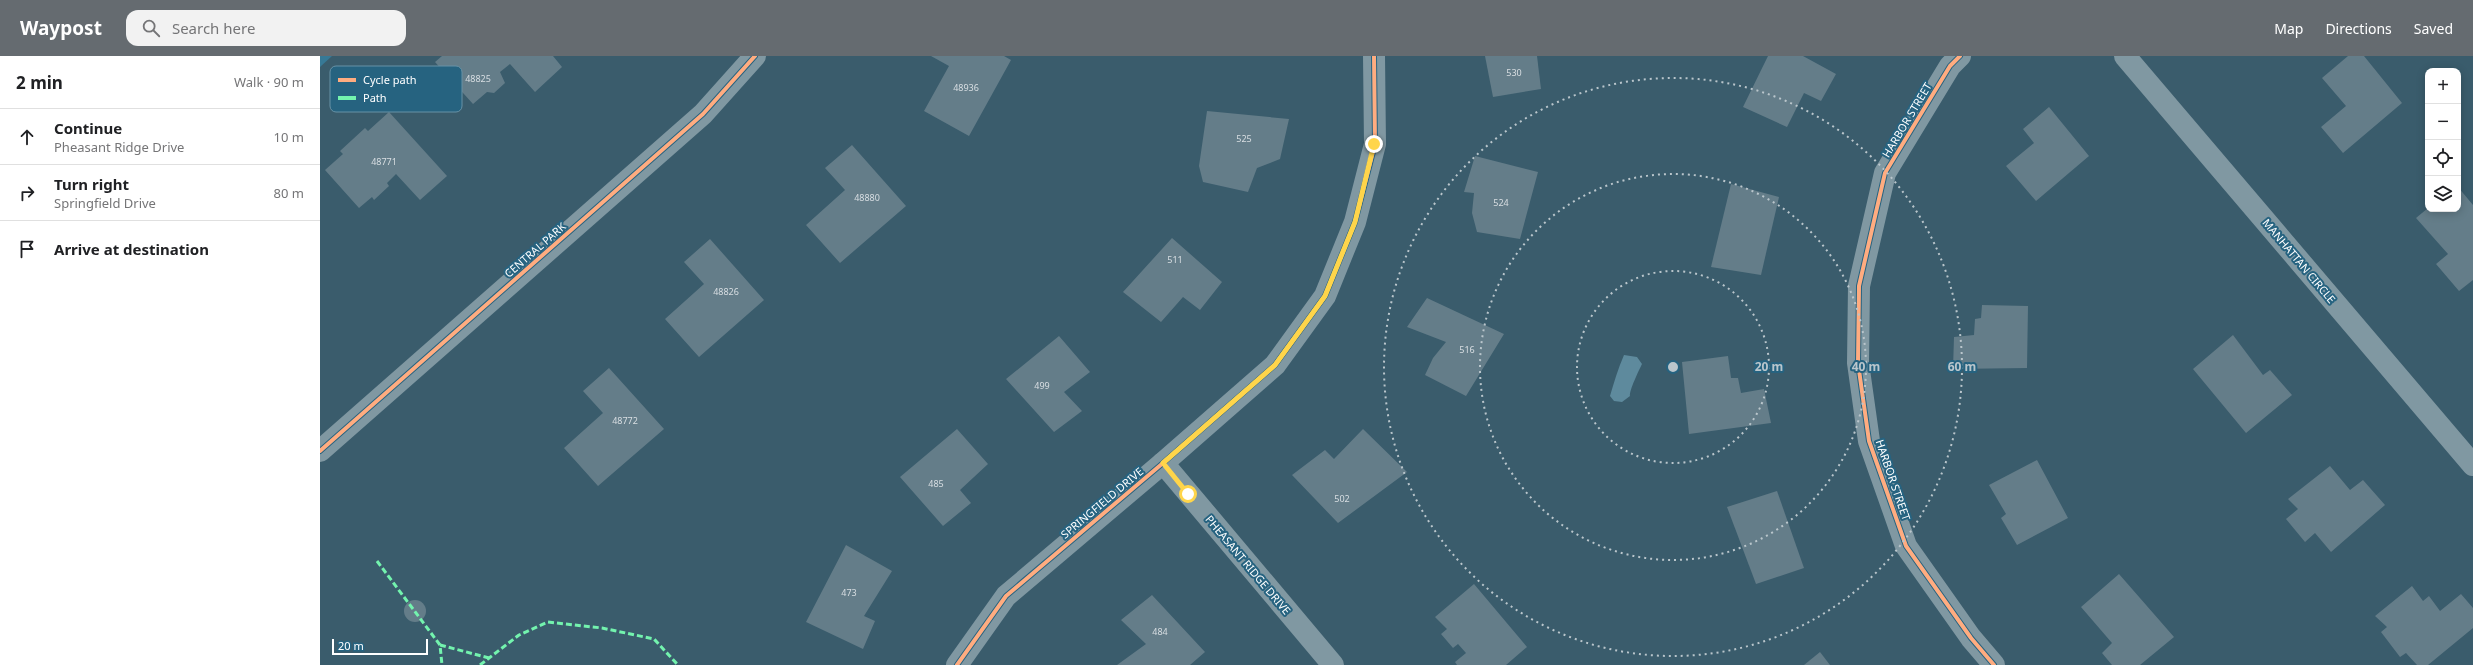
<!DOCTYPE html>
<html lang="en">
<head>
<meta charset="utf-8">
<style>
  :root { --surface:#fff; --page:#f2f2f2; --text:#202124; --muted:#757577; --line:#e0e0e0; --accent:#656b70 }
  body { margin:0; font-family:"Noto Sans",sans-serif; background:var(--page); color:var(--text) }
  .controls { position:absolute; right:12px; top:12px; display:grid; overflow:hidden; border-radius:8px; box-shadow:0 2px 10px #0003 }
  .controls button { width:36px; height:36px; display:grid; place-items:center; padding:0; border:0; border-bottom:1px solid var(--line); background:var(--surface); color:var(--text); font:20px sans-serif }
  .scale { position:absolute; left:12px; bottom:10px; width:96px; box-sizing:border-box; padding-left:4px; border:2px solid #fff; border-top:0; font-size:11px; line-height:14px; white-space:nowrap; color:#fff; -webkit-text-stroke:3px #266380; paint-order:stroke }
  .stop { position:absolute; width:12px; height:12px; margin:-9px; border:3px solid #ffd54a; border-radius:50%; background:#fff }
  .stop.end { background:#ffd54a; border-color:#fff; box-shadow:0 1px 4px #0008 }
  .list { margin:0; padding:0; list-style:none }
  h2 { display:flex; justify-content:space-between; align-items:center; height:52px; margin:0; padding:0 16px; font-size:17px }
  h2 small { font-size:13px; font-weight:400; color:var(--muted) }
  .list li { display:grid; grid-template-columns:26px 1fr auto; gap:12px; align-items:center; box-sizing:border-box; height:56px; padding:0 16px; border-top:1px solid var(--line) }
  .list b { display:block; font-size:15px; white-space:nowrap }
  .list p { margin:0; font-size:13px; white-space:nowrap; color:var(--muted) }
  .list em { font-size:13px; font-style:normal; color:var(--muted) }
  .icon { flex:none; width:22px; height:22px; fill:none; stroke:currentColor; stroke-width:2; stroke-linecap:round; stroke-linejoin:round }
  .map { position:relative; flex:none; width:2153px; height:609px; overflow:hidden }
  header { display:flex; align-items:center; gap:24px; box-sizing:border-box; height:56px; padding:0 20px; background:var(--accent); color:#fff }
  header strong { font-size:19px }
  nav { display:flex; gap:22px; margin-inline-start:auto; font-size:14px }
  .search { width:280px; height:36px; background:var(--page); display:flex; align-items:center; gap:10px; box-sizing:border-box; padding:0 14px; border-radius:12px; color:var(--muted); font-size:15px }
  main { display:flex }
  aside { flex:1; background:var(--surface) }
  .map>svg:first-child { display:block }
  .green { fill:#377996 }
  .water { fill:#5e8a9d }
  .building { fill:#647d89 }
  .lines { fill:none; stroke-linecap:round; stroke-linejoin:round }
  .minor { stroke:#8098a2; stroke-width:22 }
  .quiet { stroke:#73f3ae; stroke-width:3; stroke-dasharray:6 3; stroke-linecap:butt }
  .cycleway-casing { stroke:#266380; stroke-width:6 }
  .cycleway { stroke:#ffac80; stroke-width:4 }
  .route { stroke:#ffd54a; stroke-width:5 }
  .ring { fill:none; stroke:#bac6cc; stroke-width:2; stroke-dasharray:2 4 }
  .labels { text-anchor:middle; stroke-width:4; stroke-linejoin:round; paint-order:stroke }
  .number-label { font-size:9px; fill:#d8dee2 }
  .street-label { font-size:11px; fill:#fff; stroke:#266380 }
  .key { fill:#266380; stroke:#6792a6; stroke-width:1 }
  .key-label { font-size:11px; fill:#fff }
  .centre { fill:#bac6cc; stroke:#266380; stroke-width:2 }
  .ring-label { font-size:12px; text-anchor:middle; font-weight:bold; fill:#bac6cc; stroke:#266380; stroke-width:4; stroke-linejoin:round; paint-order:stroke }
</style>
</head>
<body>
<header>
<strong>Waypost</strong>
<div class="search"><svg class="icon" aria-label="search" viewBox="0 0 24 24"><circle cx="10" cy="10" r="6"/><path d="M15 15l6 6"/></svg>Search here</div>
<nav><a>Map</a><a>Directions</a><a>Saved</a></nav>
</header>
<main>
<aside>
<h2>2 min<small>Walk · 90 m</small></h2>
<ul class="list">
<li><svg class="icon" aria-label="ahead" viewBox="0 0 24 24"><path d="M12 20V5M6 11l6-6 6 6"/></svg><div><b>Continue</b><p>Pheasant Ridge Drive</p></div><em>10 m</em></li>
<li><svg class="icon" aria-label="right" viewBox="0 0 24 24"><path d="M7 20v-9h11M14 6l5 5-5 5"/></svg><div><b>Turn right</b><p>Springfield Drive</p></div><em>80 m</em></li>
<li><svg class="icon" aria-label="arrive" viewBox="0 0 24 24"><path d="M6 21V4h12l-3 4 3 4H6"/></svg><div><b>Arrive at destination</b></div></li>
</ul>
</aside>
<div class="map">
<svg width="2153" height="609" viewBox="0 0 2153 609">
  <rect width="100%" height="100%" fill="#3a5c6c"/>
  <!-- green -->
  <polygon class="green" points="0,0 12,0 0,11"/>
  <!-- water -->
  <path class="water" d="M 1304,299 L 1317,301 L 1322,308 C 1319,314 1309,335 1310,340 L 1302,346 L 1294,345 L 1290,340 C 1294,326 1298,313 1304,299 Z"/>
  <!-- building -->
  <g class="building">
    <polygon points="122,0 233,0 242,11 215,36 190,8 180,16 185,27 174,37 167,36 153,48 115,6"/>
    <polygon points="611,0 684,0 691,4 649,80 604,55 629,10"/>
    <polygon points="1165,0 1217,0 1221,33 1173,41"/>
    <polygon points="1448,0 1483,0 1516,18 1501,45 1484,37 1467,71 1423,51"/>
    <polygon points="2028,0 2044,0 2082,47 2023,97 2001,71 2026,50 2002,22"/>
    <polygon points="1729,51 1769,100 1716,145 1686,110 1714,87 1703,73"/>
    <polygon points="887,55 969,63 960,103 937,112 928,136 883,126 879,110"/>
    <polygon points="69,56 127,120 100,144 76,118 67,127 69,130 54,144 52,141 39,152 5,114 23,98 20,95 45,72 48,75"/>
    <polygon points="532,89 586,150 520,207 486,169 525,134 505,112"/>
    <polygon points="1155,100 1218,116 1200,183 1157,176 1152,157 1154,137 1144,136"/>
    <polygon points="1411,128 1459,141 1441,219 1391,211"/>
    <polygon points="2138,131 2153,149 2153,224 2139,235 2116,208 2128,198 2096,162 2108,152 2138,153"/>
    <polygon points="852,182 902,226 880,254 863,241 841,266 803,236"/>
    <polygon points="390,183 444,244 379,301 345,263 384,228 364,206"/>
    <polygon points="1107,242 1184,278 1146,340 1105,319 1113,302 1126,286 1087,271"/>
    <polygon points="1662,249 1708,250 1707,312 1633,313 1634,281 1654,279 1655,263 1661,262"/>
    <polygon points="1913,279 1943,319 1950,314 1972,339 1926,377 1873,313"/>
    <polygon points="739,280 770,316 744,336 762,355 734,376 686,323"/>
    <polygon points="1408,300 1411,322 1418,322 1421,337 1444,333 1451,367 1369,378 1362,306"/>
    <polygon points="289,312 344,373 278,430 244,392 283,357 263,335"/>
    <polygon points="637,373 668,408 640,434 651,447 623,470 580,421"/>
    <polygon points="1043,373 1087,416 1018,467 972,419 1005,394 1014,403"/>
    <polygon points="1717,404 1748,462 1697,489 1681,462 1686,458 1669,429"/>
    <polygon points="2010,410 2030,434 2043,424 2065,449 2011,496 1995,477 1985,486 1966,463 1978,453 1968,443"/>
    <polygon points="1457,435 1484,512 1436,528 1407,451"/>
    <polygon points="526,489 572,515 544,560 555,565 543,593 486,566"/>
    <polygon points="1799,518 1854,581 1820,609 1792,609 1782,597 1792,587 1761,551"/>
    <polygon points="1154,528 1207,591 1186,609 1137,609 1135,606 1146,597 1138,588 1133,592 1121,578 1127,573 1115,561"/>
    <polygon points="2092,530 2103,545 2109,540 2120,555 2141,538 2153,552 2153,572 2108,609 2097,609 2086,597 2080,601 2061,576 2067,571 2055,560"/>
    <polygon points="832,539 885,596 870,609 797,609 826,588 801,564"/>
    <circle cx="95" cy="555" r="11"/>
    <polygon points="1500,596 1510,609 1484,609"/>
  </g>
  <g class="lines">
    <!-- minor -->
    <g class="minor">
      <polyline points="1640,0 1630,10 1565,117 1539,230 1538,307 1549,385 1586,490 1651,582 1674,609"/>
      <polyline points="1805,0 2153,409"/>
      <polyline points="0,395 383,58 435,0"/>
      <polyline points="843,407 1013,609"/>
      <polyline points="637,609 686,540 843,407 955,309 1005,240 1035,166 1055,88 1054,0"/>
    </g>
    <!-- quiet -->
    <g class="quiet">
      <polyline points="57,505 120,589 122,609"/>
      <polyline points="120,589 169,602"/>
      <polyline points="160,609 199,579 228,566 282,572 334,583 358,609"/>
    </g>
    <defs>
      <g id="cycleway">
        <polyline points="1640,0 1630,10 1565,117 1539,230 1538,307 1549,385 1586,490 1651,582 1674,609"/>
        <polyline points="0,395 383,58 435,0"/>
        <polyline points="637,609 686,540 843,407 955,309 1005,240 1035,166 1055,88 1054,0"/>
      </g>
    </defs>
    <!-- cycleway casing -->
    <use href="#cycleway" class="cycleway-casing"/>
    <!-- cycleway -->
    <use href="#cycleway" class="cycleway"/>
  </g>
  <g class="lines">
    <!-- route -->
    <polyline class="route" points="868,438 843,407 955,309 1005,240 1035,166 1054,88"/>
  </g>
  <!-- distance rings -->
  <g class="ring">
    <circle cx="1353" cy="311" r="96"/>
    <circle cx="1353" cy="311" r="193"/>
    <circle cx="1353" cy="311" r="289"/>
  </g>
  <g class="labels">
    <!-- number labels -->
    <g class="number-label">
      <text x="1194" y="20">530</text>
      <text x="158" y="26">48825</text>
      <text x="646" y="35">48936</text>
      <text x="924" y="86">525</text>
      <text x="64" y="109">48771</text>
      <text x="547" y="145">48880</text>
      <text x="1181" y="150">524</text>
      <text x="855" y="207">511</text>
      <text x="406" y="239">48826</text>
      <text x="1147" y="297">516</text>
      <text x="722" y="333">499</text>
      <text x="305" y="368">48772</text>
      <text x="616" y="431">485</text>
      <text x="1022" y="446">502</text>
      <text x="529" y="540">473</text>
      <text x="840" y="579">484</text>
    </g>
    <!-- street labels -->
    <g class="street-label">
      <text transform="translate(1587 64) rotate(-59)" y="4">HARBOR STREET</text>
      <text transform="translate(215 194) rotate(-41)" y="4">CENTRAL PARK</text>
      <text transform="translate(1979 205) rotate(50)" y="4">MANHATTAN CIRCLE</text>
      <text transform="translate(1573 424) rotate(71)" y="4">HARBOR STREET</text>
      <text transform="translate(782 447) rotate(-40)" y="4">SPRINGFIELD DRIVE</text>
      <text transform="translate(928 509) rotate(50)" y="4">PHEASANT RIDGE DRIVE</text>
    </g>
  </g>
  <!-- legend -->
  <rect x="10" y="10" width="132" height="46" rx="6" class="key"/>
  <rect x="18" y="22" width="18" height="4" fill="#ffac80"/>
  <rect x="18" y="40" width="18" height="4" fill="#73f3ae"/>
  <g class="key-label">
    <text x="43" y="28">Cycle path</text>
    <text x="43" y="46">Path</text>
  </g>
  <circle cx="1353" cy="311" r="6" class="centre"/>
  <g class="ring-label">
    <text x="1449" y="315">20 m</text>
    <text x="1546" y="315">40 m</text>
    <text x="1642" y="315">60 m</text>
  </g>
</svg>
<div class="controls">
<button>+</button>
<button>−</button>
<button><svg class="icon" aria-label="locate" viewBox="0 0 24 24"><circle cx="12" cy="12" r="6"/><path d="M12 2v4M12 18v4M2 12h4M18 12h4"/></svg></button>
<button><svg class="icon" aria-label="layers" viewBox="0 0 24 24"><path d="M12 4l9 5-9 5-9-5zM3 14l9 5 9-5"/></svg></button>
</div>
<div class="scale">20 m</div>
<div class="stop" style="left:868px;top:438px"></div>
<div class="stop end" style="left:1054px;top:88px"></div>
</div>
</main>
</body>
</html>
